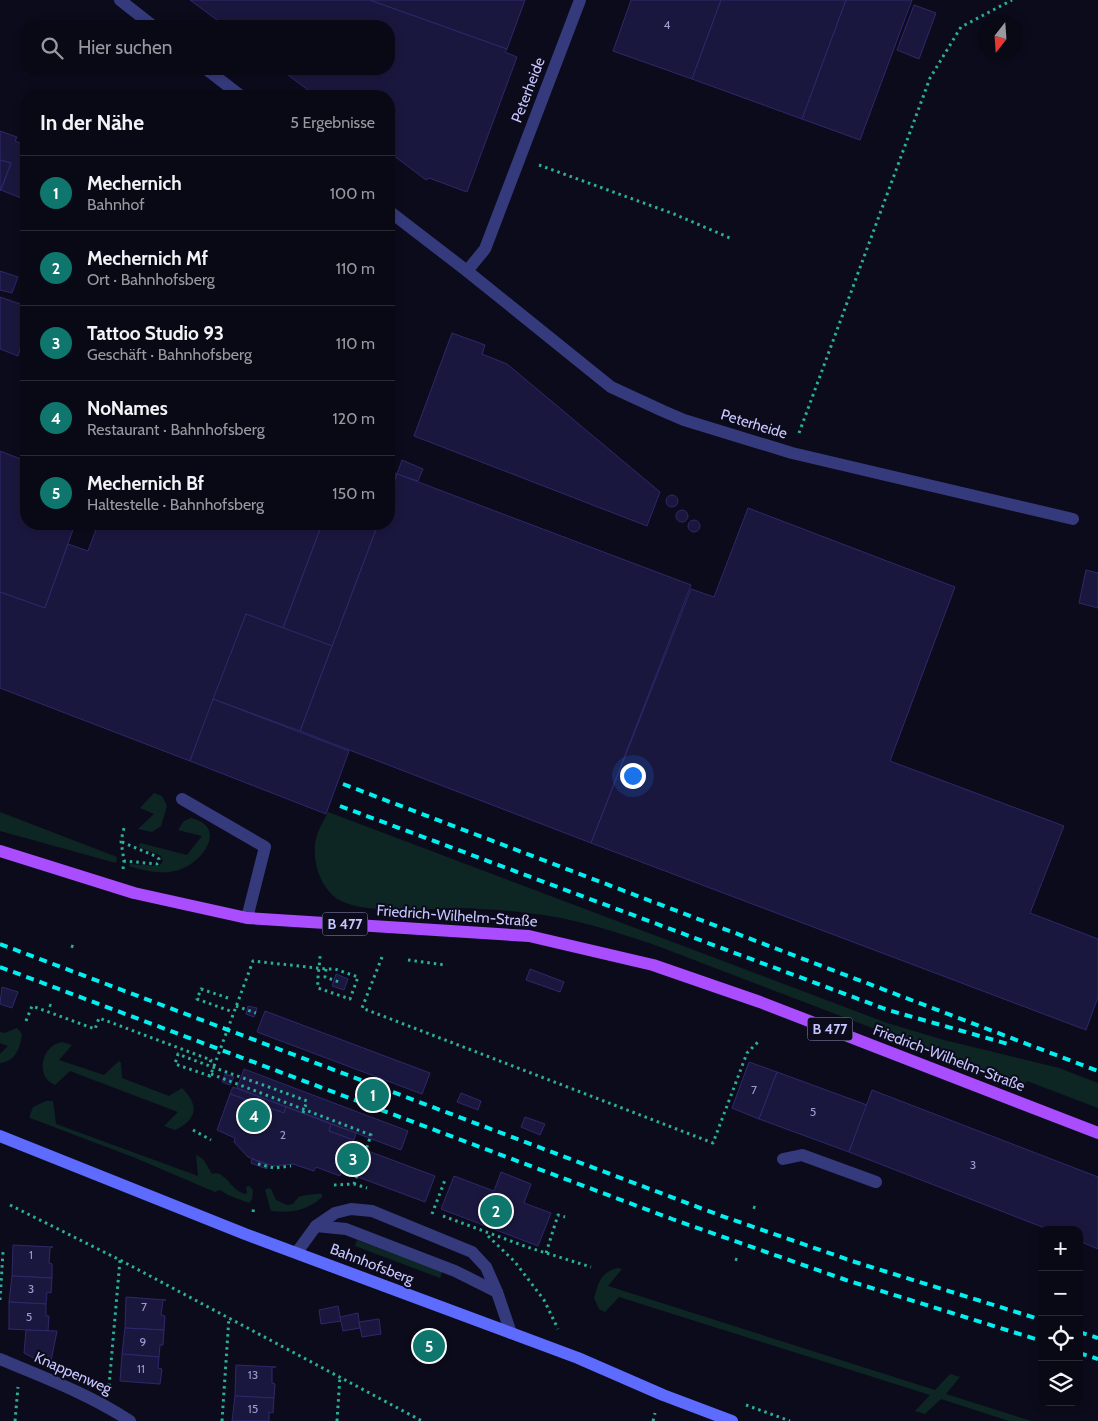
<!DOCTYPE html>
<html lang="de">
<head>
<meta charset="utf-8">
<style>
  :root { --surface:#090815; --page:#12111e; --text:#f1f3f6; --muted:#999aa0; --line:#292934; --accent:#0f766e }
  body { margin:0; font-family:Cabin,sans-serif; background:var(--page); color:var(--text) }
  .controls { position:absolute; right:15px; bottom:15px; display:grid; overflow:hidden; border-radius:10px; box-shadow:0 2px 8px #0003 }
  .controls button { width:45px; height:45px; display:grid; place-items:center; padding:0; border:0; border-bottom:1px solid var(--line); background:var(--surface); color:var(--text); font:25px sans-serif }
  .compass { position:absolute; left:978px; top:15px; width:45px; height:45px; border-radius:50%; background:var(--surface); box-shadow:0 2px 8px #0003; rotate:197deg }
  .you { position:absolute; left:632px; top:775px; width:18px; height:18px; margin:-12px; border:4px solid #fff; border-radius:50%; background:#1a73e8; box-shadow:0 0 0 8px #1a73e833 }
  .badge { display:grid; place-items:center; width:32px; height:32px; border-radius:50%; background:var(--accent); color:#fff; font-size:16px; font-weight:700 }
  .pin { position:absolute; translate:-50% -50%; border:2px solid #fff; box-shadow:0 1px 5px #0006 }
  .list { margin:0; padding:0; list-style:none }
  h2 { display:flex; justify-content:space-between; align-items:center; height:65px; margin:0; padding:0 20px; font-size:21px }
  h2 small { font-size:16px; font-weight:400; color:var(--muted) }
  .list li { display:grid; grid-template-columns:32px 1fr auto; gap:15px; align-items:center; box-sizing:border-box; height:75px; padding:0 20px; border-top:1px solid var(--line) }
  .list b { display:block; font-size:19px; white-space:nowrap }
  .list p { margin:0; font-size:16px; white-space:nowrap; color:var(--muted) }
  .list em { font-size:16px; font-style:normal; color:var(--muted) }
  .icon { flex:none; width:28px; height:28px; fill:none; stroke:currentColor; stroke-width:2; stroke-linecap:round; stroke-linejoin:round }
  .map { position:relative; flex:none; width:1098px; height:1421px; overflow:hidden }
  .search { position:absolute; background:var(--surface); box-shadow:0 2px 8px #0003; left:20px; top:20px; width:375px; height:55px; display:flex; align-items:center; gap:12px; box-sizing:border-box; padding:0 18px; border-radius:20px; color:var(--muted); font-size:19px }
  .panel { position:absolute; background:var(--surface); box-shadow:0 2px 8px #0003; left:20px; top:90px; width:375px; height:440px; border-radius:20px }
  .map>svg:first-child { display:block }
  .green { fill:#0e2623 }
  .building { fill:#1a173e; stroke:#2e286a }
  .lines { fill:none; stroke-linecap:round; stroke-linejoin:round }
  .path { stroke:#2aaf99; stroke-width:3; stroke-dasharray:2.5 4; stroke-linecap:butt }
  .lane { stroke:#353a7d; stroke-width:12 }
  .street { stroke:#353a7d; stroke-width:12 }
  .secondary { stroke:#5d6bff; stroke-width:12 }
  .primary { stroke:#a94dff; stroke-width:12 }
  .rail { stroke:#00f1ef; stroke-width:4; stroke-dasharray:8 6; stroke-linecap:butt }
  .labels { text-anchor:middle; stroke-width:4; stroke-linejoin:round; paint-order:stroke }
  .number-label { font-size:12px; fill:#9c9acf }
  .shield { fill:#0c0b1c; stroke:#8f8ebb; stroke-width:1 }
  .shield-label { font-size:14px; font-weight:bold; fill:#c7c6ff }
  .street-label { font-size:15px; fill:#c7c6ff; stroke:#0c0b1c }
</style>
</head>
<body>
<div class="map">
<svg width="1098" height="1421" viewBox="0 0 1098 1421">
  <rect width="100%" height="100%" fill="#0c0b1c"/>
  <!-- green -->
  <g class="green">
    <polygon points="154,793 162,796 167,806 161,826 152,832 138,829 154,814 140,808"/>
    <polygon points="0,812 117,857 116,863 0,831"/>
    <path d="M 328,812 L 887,1023 L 944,1040 L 1059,1068 L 1098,1083 L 1098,1108 L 1027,1081 L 1024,1086 L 655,945 C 613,931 571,917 527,913 C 506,910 484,909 463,908 C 431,908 362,916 336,898 C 320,886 313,863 315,844 C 316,833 323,822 328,812 Z"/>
    <path d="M 191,818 C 229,827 202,863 179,870 C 161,875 146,871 129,866 L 130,864 L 159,866 L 163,861 L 160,855 L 139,847 L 140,843 L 187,855 L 202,836 L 178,830 L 184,821 Z"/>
    <path d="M 17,1028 L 22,1034 C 20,1048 16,1061 0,1063 L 0,1054 L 8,1046 L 0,1043 L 0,1032 L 4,1033 Z"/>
    <path d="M 62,1042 L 72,1045 L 59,1060 L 104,1075 L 119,1061 L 121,1063 L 122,1078 L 169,1096 L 182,1088 C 199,1105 198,1119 175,1130 L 164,1126 L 178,1112 L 70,1071 L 55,1085 C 34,1076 42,1045 62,1042 Z"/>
    <path d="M 46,1101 L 53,1101 L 56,1124 L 198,1176 L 196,1155 L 203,1159 L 212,1174 C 225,1169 231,1192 246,1194 L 247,1192 L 246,1187 L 249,1186 L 253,1190 L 252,1199 L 249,1203 L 228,1195 L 220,1190 L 215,1192 L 133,1157 L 30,1118 L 30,1115 L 33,1107 Z"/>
    <path d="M 268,1188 L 271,1189 L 276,1200 L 287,1205 L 293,1204 C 294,1203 298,1197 299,1197 C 300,1196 320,1193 322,1194 L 322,1197 C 307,1211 290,1213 271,1211 L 265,1190 Z"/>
    <polygon points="357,1240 442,1272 440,1278 355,1246"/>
    <path d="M 617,1268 L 622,1269 L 608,1286 L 935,1390 L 950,1374 L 960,1377 L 946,1394 L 1031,1421 L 1009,1421 L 941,1399 L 925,1414 L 915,1411 L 930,1395 L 619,1297 L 605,1312 L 599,1309 L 594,1298 C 599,1282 600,1273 617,1268 Z"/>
  </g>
  <!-- building -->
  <g class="building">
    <polygon points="190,0 370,0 507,49 505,52 517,57 467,192 429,178 426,180 389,152 389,96 316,96 280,69 389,69 389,26 225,26"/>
    <polygon points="370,0 525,0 507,49"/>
    <polygon points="631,0 721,0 692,79 613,51"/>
    <polygon points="721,0 846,0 802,119 692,79"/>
    <polygon points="846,0 912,0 860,140 802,119"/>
    <polygon points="914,5 936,13 919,59 897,50"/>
    <polygon points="0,131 17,137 15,141 23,144 26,135 26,200 1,190 11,163 0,160"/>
    <polygon points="0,160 11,163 0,191"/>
    <polygon points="0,271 18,277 12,293 0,290"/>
    <polygon points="0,297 26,306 26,347 21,346 18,356 0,349"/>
    <polygon points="452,333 485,345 482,354 507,364 660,492 647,526 414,436"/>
    <polygon points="0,451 26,461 26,524 75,524 45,608 0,592"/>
    <polygon points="402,460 423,469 418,481 397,474"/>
    <polygon points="389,470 397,474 389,496"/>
    <polygon points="397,474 691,585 591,843 300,731 378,524 389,524 389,496"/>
    <circle cx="672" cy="501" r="6"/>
    <polygon points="748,508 955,587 890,761 1064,826 1030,913 1098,939 1098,997 1086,1030 591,843 691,589 714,597"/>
    <circle cx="682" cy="516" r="6"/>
    <circle cx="694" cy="526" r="6"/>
    <polygon points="98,524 322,524 283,628 246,614 190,761 0,688 0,592 45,608 68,544 88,551"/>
    <polygon points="322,524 378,524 332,646 283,628"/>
    <polygon points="1086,570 1098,573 1098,608 1079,603"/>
    <polygon points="246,614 332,646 300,731 213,699"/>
    <polygon points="213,699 349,751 326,814 190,761"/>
    <polygon points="530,969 564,982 560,992 526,980"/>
    <polygon points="336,974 348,979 344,990 332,986"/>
    <polygon points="2,987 18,992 12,1008 0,1004"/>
    <polygon points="248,1006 257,1008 254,1017 246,1014"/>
    <polygon points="265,1011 430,1073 422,1094 257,1032"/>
    <polygon points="749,1062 777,1072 759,1119 732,1108"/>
    <polygon points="244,1069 408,1131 401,1150 237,1088"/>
    <polygon points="777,1072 867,1105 849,1152 759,1119"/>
    <polygon points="225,1074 234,1077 230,1085 222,1082"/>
    <polygon points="233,1087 286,1107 284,1113 230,1094"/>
    <polygon points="872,1090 1098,1177 1098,1249 1079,1241 1079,1230 1050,1230 849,1152"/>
    <polygon points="461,1093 481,1101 478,1110 457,1102"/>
    <polygon points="230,1094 284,1113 286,1107 331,1124 329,1131 354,1140 340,1176 316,1167 314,1171 293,1164 273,1166 248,1157 234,1142 235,1138 217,1130"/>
    <polygon points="525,1117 545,1124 540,1135 521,1127"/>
    <polygon points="331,1124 356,1133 354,1140 329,1131"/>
    <polygon points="352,1146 363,1150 355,1172 344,1168"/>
    <polygon points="368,1151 435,1176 425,1202 358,1177"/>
    <polygon points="252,1159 268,1165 267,1169 251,1163"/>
    <polygon points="501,1172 531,1184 524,1203 551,1213 538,1246 441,1209 454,1176 494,1191"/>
    <polygon points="13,1245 53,1247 50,1248 49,1263 52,1264 52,1278 12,1276"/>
    <polygon points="12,1276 52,1278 51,1293 47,1292 46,1304 9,1302"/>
    <polygon points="126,1297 166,1300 163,1300 161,1315 165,1316 164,1330 125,1328"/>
    <polygon points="9,1302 46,1304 46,1316 49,1316 48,1331 8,1329 9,1327"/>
    <polygon points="338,1306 341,1321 321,1324 319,1310"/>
    <polygon points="358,1313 360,1328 343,1331 340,1317"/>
    <polygon points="379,1319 381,1334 362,1337 359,1322"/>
    <polygon points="125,1328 164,1330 163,1345 160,1345 159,1357 122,1354"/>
    <polygon points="26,1330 57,1331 50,1366 24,1353"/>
    <polygon points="122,1354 159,1357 158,1368 162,1369 160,1384 120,1381"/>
    <polygon points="236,1365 276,1367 272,1367 272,1383 275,1384 274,1398 235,1396"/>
    <polygon points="235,1396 274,1398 273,1413 269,1412 269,1421 232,1421"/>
  </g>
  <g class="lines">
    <!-- path -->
    <g class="path">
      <polyline points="539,165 674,214 730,238"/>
      <polyline points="799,433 930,78 961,27 1012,0"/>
      <polyline points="122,842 155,856 159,859 159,862 157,864 124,861"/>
      <polyline points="123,869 124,861 121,841 124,828"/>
      <polyline points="71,946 77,948"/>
      <polyline points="382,957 362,1008 713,1143 747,1053 760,1040"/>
      <polyline points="408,960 445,965"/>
      <polyline points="326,969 325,977 339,982"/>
      <polyline points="228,998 201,989 197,999 233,1012"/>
      <polyline points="49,1005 54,1007"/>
      <polyline points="236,1006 256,1013"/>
      <polyline points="26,1021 32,1006 95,1029 99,1018 211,1060 209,1065"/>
      <polyline points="211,1074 371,1135 354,1184"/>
      <path d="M 303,1113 L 307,1101 C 265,1085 221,1071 178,1054 L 175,1064 L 210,1076 L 211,1074 L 253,961 L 326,969 L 335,969 L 358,977 L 350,999 L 318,988 C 317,977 320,965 320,954"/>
      <polyline points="193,1130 211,1140"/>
      <polyline points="258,1164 274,1168 291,1166"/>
      <polyline points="334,1185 354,1184 367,1188"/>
      <polyline points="10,1205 120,1260 422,1421"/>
      <polyline points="753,1207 759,1209"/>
      <polyline points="253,1212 254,1206"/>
      <polyline points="432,1214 445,1180"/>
      <polyline points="443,1216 527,1247 591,1267"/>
      <polyline points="488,1236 515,1262 544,1300 558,1329"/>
      <polyline points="546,1253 558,1215 565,1217"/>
      <polyline points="735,1259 740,1261"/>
      <polyline points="0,1300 3,1252"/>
      <polyline points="109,1386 120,1260"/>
      <polyline points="746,1405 790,1421"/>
      <polyline points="15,1421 18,1387"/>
      <polyline points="222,1421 229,1317"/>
      <polyline points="337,1421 340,1376"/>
      <polyline points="653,1421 655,1413"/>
    </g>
    <!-- lane -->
    <g class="lane">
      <polyline points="182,799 265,847 247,918"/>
      <polyline points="783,1159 802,1155 876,1182"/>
      <polyline points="316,1226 346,1229 455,1271 497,1292"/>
      <polyline points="297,1252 316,1226 335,1213 351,1209 372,1211 472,1252 486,1267 497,1292 511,1333"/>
    </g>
    <!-- street -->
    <g class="street">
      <polyline points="120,0 153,26"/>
      <polyline points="206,69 241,96"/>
      <polyline points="389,211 467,271 611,387 663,411 684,420 792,453 1073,519"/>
      <polyline points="467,271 485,249 580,0"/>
      <path d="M 0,1359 C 45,1378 89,1394 130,1421"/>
    </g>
    <!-- secondary -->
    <polyline class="secondary" points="0,1136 245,1234 578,1358 663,1395 732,1421"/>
    <!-- primary -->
    <polyline class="primary" points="0,851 134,893 247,918 529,936 653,965 760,1002 1098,1133"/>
    <!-- rail -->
    <g class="rail">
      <polyline points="343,784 1098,1071"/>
      <polyline points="340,806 888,1010 1008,1044"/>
      <polyline points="0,944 719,1215 855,1262 1042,1320"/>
      <polyline points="0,967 672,1219 846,1280 1042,1341"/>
      <polyline points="1079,1332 1098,1338"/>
      <polyline points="1079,1353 1098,1359"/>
    </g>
  </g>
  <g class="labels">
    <!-- number labels -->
    <g class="number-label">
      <text x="667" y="29">4</text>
      <text x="754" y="1094">7</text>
      <text x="813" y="1116">5</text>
      <text x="283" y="1139">2</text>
      <text x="973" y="1169">3</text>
      <text x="31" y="1259">1</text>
      <text x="31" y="1293">3</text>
      <text x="144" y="1311">7</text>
      <text x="29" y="1321">5</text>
      <text x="143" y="1346">9</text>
      <text x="141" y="1373">11</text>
      <text x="253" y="1379">13</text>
      <text x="253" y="1413">15</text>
    </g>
    <!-- shield labels -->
    <g class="shield">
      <rect x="322.5" y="912.5" width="45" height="23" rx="4"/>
      <rect x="807.5" y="1017.5" width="45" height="23" rx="4"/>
    </g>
    <g class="shield-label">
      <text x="345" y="929">B 477</text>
      <text x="830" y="1034">B 477</text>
    </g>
    <!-- street labels -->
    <g class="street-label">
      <text transform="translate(528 90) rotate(-69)" y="5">Peterheide</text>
      <text transform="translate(754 424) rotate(17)" y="5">Peterheide</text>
      <text transform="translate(457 916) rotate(4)" y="5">Friedrich-Wilhelm-Straße</text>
      <text transform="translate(949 1058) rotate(21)" y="5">Friedrich-Wilhelm-Straße</text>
      <text transform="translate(372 1264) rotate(21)" y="5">Bahnhofsberg</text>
      <text transform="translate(73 1373) rotate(24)" y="5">Knappenweg</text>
    </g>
  </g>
</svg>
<div class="controls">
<button>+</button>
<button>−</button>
<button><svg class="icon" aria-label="locate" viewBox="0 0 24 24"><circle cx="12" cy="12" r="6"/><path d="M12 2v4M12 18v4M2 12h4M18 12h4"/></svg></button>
<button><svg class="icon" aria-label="layers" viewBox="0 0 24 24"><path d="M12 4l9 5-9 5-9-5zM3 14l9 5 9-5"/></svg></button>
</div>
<svg class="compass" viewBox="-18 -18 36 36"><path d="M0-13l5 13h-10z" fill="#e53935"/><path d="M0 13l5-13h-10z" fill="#999aa0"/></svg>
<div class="you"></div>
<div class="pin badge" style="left:373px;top:1095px">1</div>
<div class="pin badge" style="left:496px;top:1211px">2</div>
<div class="pin badge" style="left:353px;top:1159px">3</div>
<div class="pin badge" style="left:254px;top:1116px">4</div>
<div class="pin badge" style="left:429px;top:1346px">5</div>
<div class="search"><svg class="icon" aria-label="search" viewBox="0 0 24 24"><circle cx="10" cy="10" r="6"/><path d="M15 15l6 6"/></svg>Hier suchen</div>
<section class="panel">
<h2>In der Nähe<small>5 Ergebnisse</small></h2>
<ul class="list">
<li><span class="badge">1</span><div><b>Mechernich</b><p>Bahnhof</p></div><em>100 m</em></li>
<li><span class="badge">2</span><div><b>Mechernich Mf</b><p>Ort · Bahnhofsberg</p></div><em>110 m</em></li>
<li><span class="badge">3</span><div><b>Tattoo Studio 93</b><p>Geschäft · Bahnhofsberg</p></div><em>110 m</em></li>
<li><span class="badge">4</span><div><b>NoNames</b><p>Restaurant · Bahnhofsberg</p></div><em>120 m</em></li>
<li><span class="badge">5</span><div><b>Mechernich Bf</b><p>Haltestelle · Bahnhofsberg</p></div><em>150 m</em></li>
</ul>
</section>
</div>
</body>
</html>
